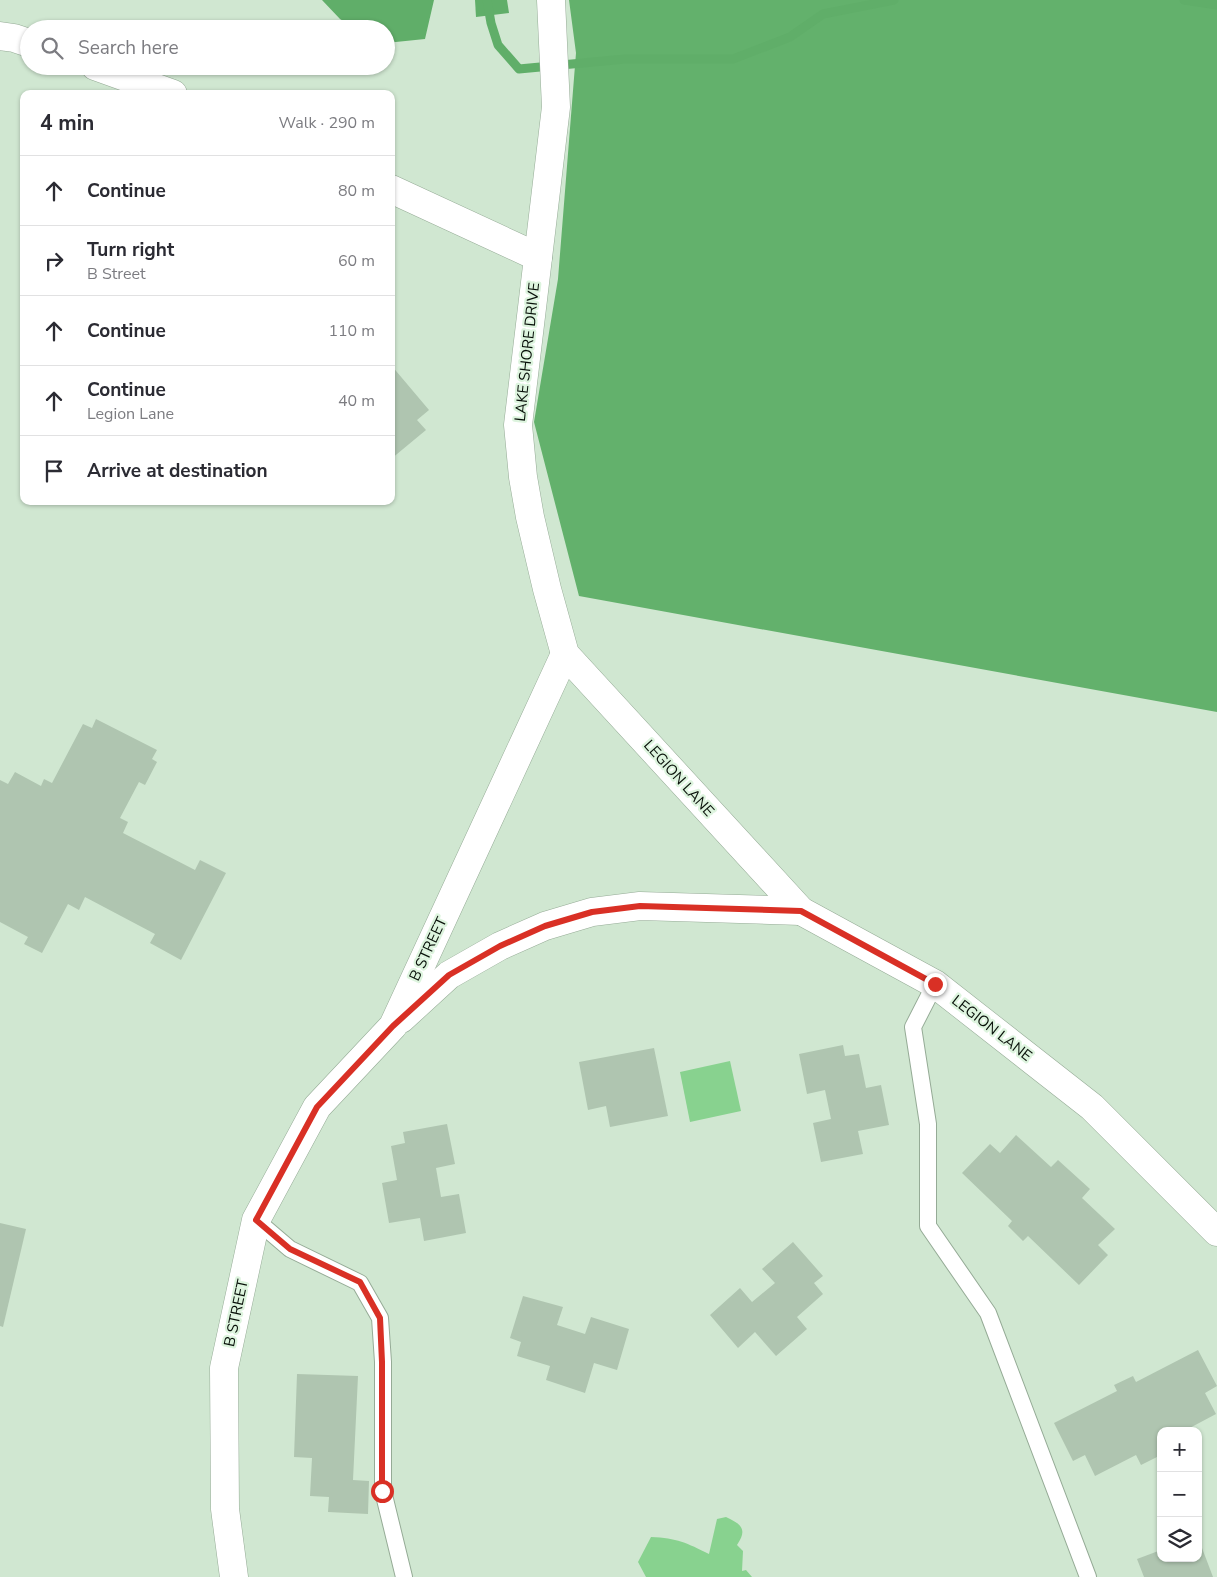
<!DOCTYPE html>
<html lang="en">
<head>
<meta charset="utf-8">
<style>
  :root { --surface:#fff; --page:#f7f7f7; --text:#2b2b33; --muted:#7c7c81; --line:#e1e1e2 }
  body { margin:0; font-family:"Nunito Sans",sans-serif; background:var(--page); color:var(--text) }
  .controls { position:absolute; right:15px; bottom:15px; display:grid; overflow:hidden; border-radius:10px; box-shadow:0 1px 4px #0004 }
  .controls button { width:45px; height:45px; display:grid; place-items:center; padding:0; border:0; border-bottom:1px solid var(--line); background:var(--surface); color:var(--text); font:25px sans-serif }
  .stop { position:absolute; width:15px; height:15px; margin:-11px; border:4px solid #d93025; border-radius:50%; background:#fff }
  .stop.end { background:#d93025; border-color:#fff; box-shadow:0 1px 5px #0008 }
  .list { margin:0; padding:0; list-style:none }
  h2 { display:flex; justify-content:space-between; align-items:center; height:65px; margin:0; padding:0 20px; font-size:21px }
  h2 small { font-size:16px; font-weight:400; color:var(--muted) }
  .list li { display:grid; grid-template-columns:32px 1fr auto; gap:15px; align-items:center; box-sizing:border-box; height:70px; padding:0 20px; border-top:1px solid var(--line) }
  .list b { display:block; font-size:19px; white-space:nowrap }
  .list p { margin:0; font-size:16px; white-space:nowrap; color:var(--muted) }
  .list em { font-size:16px; font-style:normal; color:var(--muted) }
  .icon { flex:none; width:28px; height:28px; fill:none; stroke:currentColor; stroke-width:2; stroke-linecap:round; stroke-linejoin:round }
  .map { position:relative; flex:none; width:1217px; height:1577px; overflow:hidden }
  .search { position:absolute; background:var(--surface); box-shadow:0 1px 4px #0004; left:20px; top:20px; width:375px; height:55px; display:flex; align-items:center; gap:12px; box-sizing:border-box; padding:0 18px; border-radius:28px; color:var(--muted); font-size:19px }
  .panel { position:absolute; background:var(--surface); box-shadow:0 1px 4px #0004; left:20px; top:90px; width:375px; height:415px; border-radius:10px }
  .map>svg:first-child { display:block }
  .green { fill:#88d28f }
  .forest { fill:#63b16c }
  .water { fill:#60ae69 }
  .lines { fill:none; stroke-linecap:round; stroke-linejoin:round }
  .stream { stroke:#60ae69; stroke-width:9 }
  .building { fill:#afc5b0 }
  .service-casing { stroke:#95ab96; stroke-width:18 }
  .minor-casing { stroke:#95ab96; stroke-width:29 }
  .service { stroke:#fff; stroke-width:16 }
  .minor { stroke:#fff; stroke-width:28 }
  .route { stroke:#d93025; stroke-width:6 }
  .labels { text-anchor:middle; stroke-width:4.5; stroke-linejoin:round; paint-order:stroke }
  .street-label { font-size:15px; fill:#081009; stroke:#ddf4de }
</style>
</head>
<body>
<div class="map">
<svg width="1217" height="1577" viewBox="0 0 1217 1577">
  <rect width="100%" height="100%" fill="#d0e7d1"/>
  <!-- green -->
  <g class="green">
    <polygon points="730,1061 741,1111 690,1122 680,1072"/>
    <path d="M 726,1517 C 741,1524 748,1529 737,1545 L 743,1551 L 742,1571 L 746,1570 L 752,1577 L 646,1577 L 638,1562 L 651,1537 C 677,1538 687,1543 709,1554 L 717,1519 Z"/>
  </g>
  <!-- forest -->
  <polygon class="forest" points="569,0 1217,0 1217,712 579,596 534,422 558,279 576,53"/>
  <!-- water -->
  <g class="water">
    <polygon points="322,0 434,0 425,39 386,43 386,29 356,29 340,19"/>
    <polygon points="475,0 507,0 509,13 476,17"/>
  </g>
  <g class="lines">
    <!-- stream -->
    <g class="stream">
      <polyline points="487,0 491,23 498,45 519,69 625,59 733,59 790,37 823,14 894,0"/>
      <polyline points="1184,0 1217,5"/>
    </g>
  </g>
  <!-- building -->
  <g class="building">
    <polygon points="391,365 429,410 417,420 426,430 391,459"/>
    <polygon points="96,719 157,750 152,759 157,762 145,785 139,782 120,818 128,822 123,833 195,870 200,860 226,873 181,960 150,943 155,934 85,897 79,910 68,904 42,953 24,944 28,937 0,922 0,780 8,784 15,772 41,786 44,779 52,783 83,724 92,728"/>
    <polygon points="843,1045 845,1056 859,1054 866,1088 881,1085 889,1125 858,1131 863,1154 821,1162 813,1123 831,1119 825,1090 807,1094 799,1054"/>
    <polygon points="654,1048 668,1116 610,1127 606,1106 588,1110 579,1062"/>
    <polygon points="447,1124 455,1164 436,1168 441,1197 459,1194 466,1233 424,1241 420,1218 389,1223 382,1183 397,1180 391,1146 405,1143 403,1132"/>
    <polygon points="1016,1135 1051,1167 1058,1160 1090,1189 1082,1198 1115,1229 1098,1245 1108,1255 1079,1285 1028,1236 1023,1241 1008,1226 1012,1221 962,1173 990,1144 1000,1153"/>
    <polygon points="0,1223 26,1229 3,1327 0,1326"/>
    <polygon points="793,1242 823,1276 814,1283 823,1294 797,1317 807,1329 776,1356 755,1332 738,1348 710,1315 740,1288 752,1302 775,1283 762,1269"/>
    <polygon points="523,1296 563,1307 557,1325 585,1334 591,1317 629,1329 617,1370 594,1363 585,1393 546,1380 550,1366 517,1356 521,1342 510,1338"/>
    <polygon points="1198,1350 1217,1386 1205,1393 1216,1414 1184,1431 1161,1431 1161,1455 1141,1465 1136,1455 1095,1476 1085,1455 1073,1461 1054,1423 1117,1391 1114,1385 1133,1376 1136,1382"/>
    <polygon points="297,1374 358,1376 353,1480 369,1481 368,1514 328,1512 329,1497 310,1496 312,1458 294,1457"/>
    <polygon points="1202,1548 1213,1577 1144,1577 1137,1559 1161,1550 1161,1558 1198,1558 1198,1550"/>
  </g>
  <g class="lines">
    <defs>
      <g id="service">
        <polyline points="935,984 913,1027 928,1124 928,1226 988,1313 1088,1577"/>
        <polyline points="256,1220 290,1249 360,1283 380,1318 383,1362 383,1491 404,1577"/>
      </g>
      <g id="minor">
        <polyline points="551,0 556,107 518,425 523,477 530,517 547,589 565,654 801,911 935,984 1092,1107 1217,1232"/>
        <polyline points="0,36 14,38 29,43"/>
        <polyline points="95,66 173,94"/>
        <polyline points="391,189 538,257"/>
        <polyline points="401,1019 449,975 500,946 545,926 592,912 640,906 801,911"/>
        <polyline points="234,1577 225,1509 224,1368 256,1220 317,1107 393,1026 565,654"/>
      </g>
    </defs>
    <!-- service casing -->
    <use href="#service" class="service-casing"/>
    <!-- minor casing -->
    <use href="#minor" class="minor-casing"/>
    <!-- service -->
    <use href="#service" class="service"/>
    <!-- minor -->
    <use href="#minor" class="minor"/>
  </g>
  <g class="lines">
    <!-- route -->
    <polyline class="route" points="382,1491 382,1362 380,1318 360,1282 290,1249 256,1220 317,1107 393,1026 449,975 500,946 545,926 592,912 640,906 801,911 935,984"/>
  </g>
  <g class="labels">
    <!-- street labels -->
    <g class="street-label">
      <text transform="translate(527 352) rotate(-84)" y="5">LAKE SHORE DRIVE</text>
      <text transform="translate(679 778) rotate(48)" y="5">LEGION LANE</text>
      <text transform="translate(428 949) rotate(-65)" y="5">B STREET</text>
      <text transform="translate(992 1028) rotate(38)" y="5">LEGION LANE</text>
      <text transform="translate(236 1313) rotate(-78)" y="5">B STREET</text>
    </g>
  </g>
</svg>
<div class="controls">
<button>+</button>
<button>−</button>
<button><svg class="icon" aria-label="layers" viewBox="0 0 24 24"><path d="M12 4l9 5-9 5-9-5zM3 14l9 5 9-5"/></svg></button>
</div>
<div class="stop" style="left:382px;top:1491px"></div>
<div class="stop end" style="left:935px;top:984px"></div>
<div class="search"><svg class="icon" aria-label="search" viewBox="0 0 24 24"><circle cx="10" cy="10" r="6"/><path d="M15 15l6 6"/></svg>Search here</div>
<section class="panel">
<h2>4 min<small>Walk · 290 m</small></h2>
<ul class="list">
<li><svg class="icon" aria-label="ahead" viewBox="0 0 24 24"><path d="M12 20V5M6 11l6-6 6 6"/></svg><div><b>Continue</b></div><em>80 m</em></li>
<li><svg class="icon" aria-label="right" viewBox="0 0 24 24"><path d="M7 20v-9h11M14 6l5 5-5 5"/></svg><div><b>Turn right</b><p>B Street</p></div><em>60 m</em></li>
<li><svg class="icon" aria-label="ahead" viewBox="0 0 24 24"><path d="M12 20V5M6 11l6-6 6 6"/></svg><div><b>Continue</b></div><em>110 m</em></li>
<li><svg class="icon" aria-label="ahead" viewBox="0 0 24 24"><path d="M12 20V5M6 11l6-6 6 6"/></svg><div><b>Continue</b><p>Legion Lane</p></div><em>40 m</em></li>
<li><svg class="icon" aria-label="arrive" viewBox="0 0 24 24"><path d="M6 21V4h12l-3 4 3 4H6"/></svg><div><b>Arrive at destination</b></div></li>
</ul>
</section>
</div>
</body>
</html>
